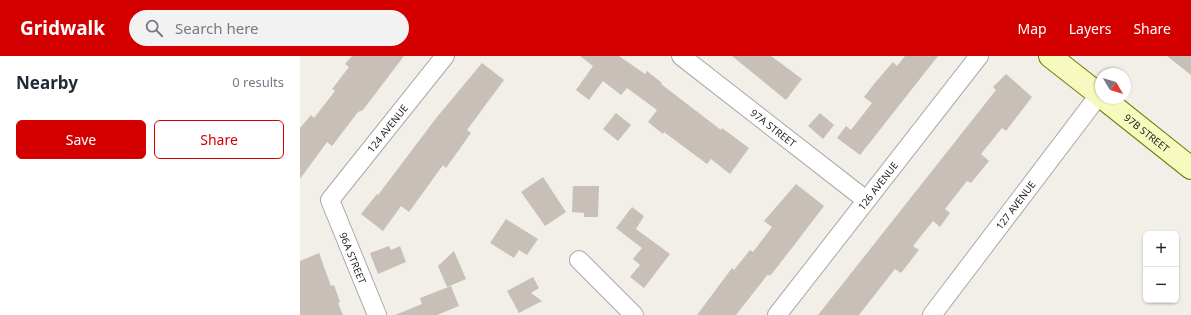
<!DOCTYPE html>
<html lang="en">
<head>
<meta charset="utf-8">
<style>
  :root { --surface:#fff; --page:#f2f2f3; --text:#1f2937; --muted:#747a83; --line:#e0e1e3; --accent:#d40000 }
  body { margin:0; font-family:"Noto Sans",sans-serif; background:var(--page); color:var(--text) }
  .controls { position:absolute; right:12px; bottom:12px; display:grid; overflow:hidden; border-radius:6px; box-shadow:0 1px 3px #0004 }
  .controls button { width:36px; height:36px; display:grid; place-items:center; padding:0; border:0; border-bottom:1px solid var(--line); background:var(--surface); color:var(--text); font:20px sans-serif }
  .compass { position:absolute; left:795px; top:12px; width:36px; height:36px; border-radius:50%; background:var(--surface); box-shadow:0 1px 3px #0004; rotate:128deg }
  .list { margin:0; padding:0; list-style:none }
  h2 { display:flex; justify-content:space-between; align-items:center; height:52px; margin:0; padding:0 16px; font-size:17px }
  h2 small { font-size:13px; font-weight:400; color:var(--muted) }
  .actions { display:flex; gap:8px; padding:12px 16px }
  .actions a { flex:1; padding:9px 0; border:1px solid var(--accent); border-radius:6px; text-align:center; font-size:14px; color:var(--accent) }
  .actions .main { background:var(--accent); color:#fff }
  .icon { flex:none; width:22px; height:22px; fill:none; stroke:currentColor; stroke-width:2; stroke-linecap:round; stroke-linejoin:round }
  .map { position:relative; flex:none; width:891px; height:259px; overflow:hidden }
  header { display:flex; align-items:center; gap:24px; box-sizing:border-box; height:56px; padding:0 20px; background:var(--accent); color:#fff }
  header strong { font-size:19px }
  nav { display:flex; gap:22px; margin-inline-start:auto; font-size:14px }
  .search { width:280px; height:36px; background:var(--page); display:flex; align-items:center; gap:10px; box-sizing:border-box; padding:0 14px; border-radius:22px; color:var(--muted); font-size:15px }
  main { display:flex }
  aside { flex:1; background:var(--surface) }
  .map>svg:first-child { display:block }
  .building { fill:#c7bfb8 }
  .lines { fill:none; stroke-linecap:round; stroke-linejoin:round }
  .street-casing { stroke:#a9a9a9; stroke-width:20 }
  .secondary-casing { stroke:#707d05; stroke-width:24 }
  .street { stroke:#fff; stroke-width:18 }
  .secondary { stroke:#f7fabf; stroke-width:22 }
  .labels { text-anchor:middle; stroke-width:4; stroke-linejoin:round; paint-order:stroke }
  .street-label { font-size:10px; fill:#222; stroke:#fff }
</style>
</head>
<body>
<header>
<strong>Gridwalk</strong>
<div class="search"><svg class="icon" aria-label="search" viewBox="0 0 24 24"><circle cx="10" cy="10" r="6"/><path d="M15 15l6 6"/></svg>Search here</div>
<nav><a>Map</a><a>Layers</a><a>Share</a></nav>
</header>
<main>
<aside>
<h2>Nearby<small>0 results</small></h2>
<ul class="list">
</ul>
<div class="actions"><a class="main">Save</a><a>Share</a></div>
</aside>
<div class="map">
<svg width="891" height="259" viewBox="0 0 891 259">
  <rect width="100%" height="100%" fill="#f2efe9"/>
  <!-- building -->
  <g class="building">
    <polygon points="52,0 104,0 63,54 58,56 32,90 27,86 0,123 0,72 11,59 14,62 35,35 32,33 49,11 45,8"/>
    <polygon points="280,0 319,0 345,18 347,15 362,27 361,28 421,74 422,72 449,92 430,118 411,103 407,108 364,76 363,78 348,66 357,54 327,32 321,39 303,25 289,44 276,34 293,10"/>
    <polygon points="432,0 471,0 502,23 486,44"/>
    <polygon points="605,0 638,0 560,99 537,82 546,70 551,74 572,47 564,41 574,28 593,6 597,10"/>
    <polygon points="867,0 891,0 891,19"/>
    <polygon points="182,7 204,24 167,74 171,77 146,112 143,109 109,156 101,150 83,175 61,158 77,138 78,139 137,61"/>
    <polygon points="706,18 732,41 706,75 702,72 681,98 689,105 671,127 667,125 645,153 650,157 640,171 633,165 613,190 619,194 601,217 595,213 559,259 518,259 696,34 693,31"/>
    <polygon points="316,57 331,69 318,85 303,73"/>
    <polygon points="520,57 534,69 523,83 508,70"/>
    <polygon points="243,121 266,156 245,170 221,136"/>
    <polygon points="496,128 524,150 492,192 470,220 468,218 436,259 397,259 432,212 434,214 450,194 453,196 472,171 464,165"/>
    <polygon points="273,130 299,130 298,161 284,161 284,157 272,156"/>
    <polygon points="332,151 344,160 336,173 370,198 344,232 330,221 340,209 333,203 342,192 316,172"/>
    <polygon points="206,163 238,183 227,199 219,194 214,202 190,187"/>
    <polygon points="89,190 91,194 100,190 106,206 78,218 70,197"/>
    <polygon points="154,195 166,223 147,231 138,210"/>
    <polygon points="19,197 31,230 34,229 40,246 38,247 43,259 0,259 0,205"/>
    <polygon points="233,221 239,232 231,237 242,245 219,257 207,235"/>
    <polygon points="151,230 159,250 137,259 95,259 122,248 120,242"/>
  </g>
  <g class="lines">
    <defs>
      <g id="street">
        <path id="s1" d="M 381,0 L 566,144"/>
        <polyline points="279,204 334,259"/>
        <path id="s2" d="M 77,259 L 30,144 L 145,0"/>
        <path id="s3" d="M 477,259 L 679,0"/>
        <path id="s4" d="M 632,259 L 799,39"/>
      </g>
      <g id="secondary">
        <polyline points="750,0 801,40"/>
        <path id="s5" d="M 803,42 L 891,112"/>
      </g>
    </defs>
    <!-- street casing -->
    <use href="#street" class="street-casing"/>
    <!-- secondary casing -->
    <use href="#secondary" class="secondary-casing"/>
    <!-- street -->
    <use href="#street" class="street"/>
    <!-- secondary -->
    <use href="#secondary" class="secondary"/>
  </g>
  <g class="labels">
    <!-- street labels -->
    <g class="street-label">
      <text dy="4" stroke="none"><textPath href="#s2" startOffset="216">124 AVENUE</textPath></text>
      <text dy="4" stroke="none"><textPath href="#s1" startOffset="117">97A STREET</textPath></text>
      <text dy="4" stroke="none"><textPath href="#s5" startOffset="56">97B STREET</textPath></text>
      <text dy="4" stroke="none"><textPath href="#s3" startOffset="164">126 AVENUE</textPath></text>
      <text dy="4" stroke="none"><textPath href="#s4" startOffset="138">127 AVENUE</textPath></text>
      <text transform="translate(53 202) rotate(68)" y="4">96A STREET</text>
    </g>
  </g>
</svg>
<div class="controls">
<button>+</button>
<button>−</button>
</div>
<svg class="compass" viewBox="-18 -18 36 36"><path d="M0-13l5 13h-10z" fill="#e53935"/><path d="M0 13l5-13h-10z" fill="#747a83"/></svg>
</div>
</main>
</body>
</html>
